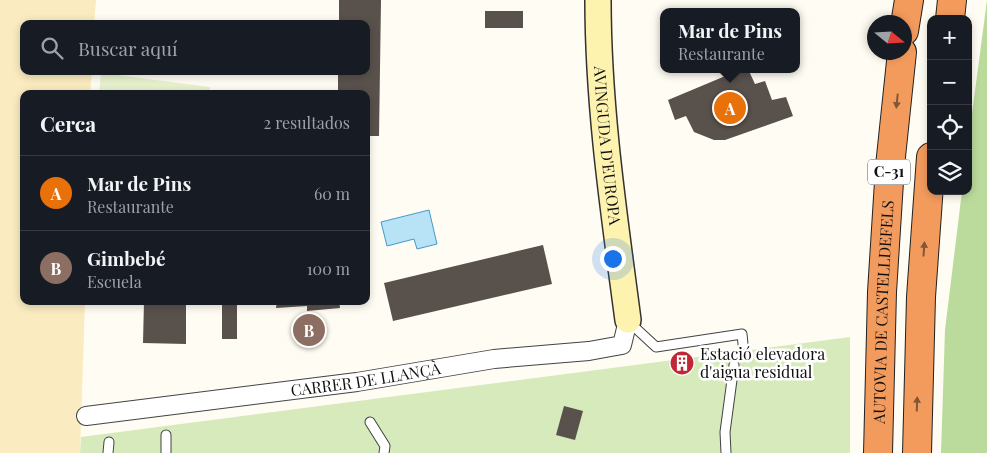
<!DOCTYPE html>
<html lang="es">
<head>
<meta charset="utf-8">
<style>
  :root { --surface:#171b24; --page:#20242c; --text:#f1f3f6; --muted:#9ea1a6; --line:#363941; --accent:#ea580c }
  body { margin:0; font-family:"Playfair Display",serif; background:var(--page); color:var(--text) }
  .controls { position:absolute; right:15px; top:15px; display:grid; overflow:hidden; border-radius:10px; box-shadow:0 2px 8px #0003 }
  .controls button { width:45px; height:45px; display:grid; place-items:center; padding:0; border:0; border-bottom:1px solid var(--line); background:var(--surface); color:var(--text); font:25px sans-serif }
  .compass { position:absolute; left:867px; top:15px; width:45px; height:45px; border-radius:50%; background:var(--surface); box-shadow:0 2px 8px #0003; rotate:108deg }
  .you { position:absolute; left:612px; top:258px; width:18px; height:18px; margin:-12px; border:4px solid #fff; border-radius:50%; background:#1a73e8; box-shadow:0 0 0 8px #1a73e833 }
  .badge { display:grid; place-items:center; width:32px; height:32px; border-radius:50%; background:var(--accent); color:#fff; font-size:16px; font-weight:700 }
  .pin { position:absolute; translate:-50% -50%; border:2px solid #fff; box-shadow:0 1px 5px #0006 }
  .popup { position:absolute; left:660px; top:8px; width:140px; height:65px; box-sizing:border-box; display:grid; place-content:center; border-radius:10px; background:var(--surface); filter:drop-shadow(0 1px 4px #0005); font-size:16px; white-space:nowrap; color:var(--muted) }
  .popup b { font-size:19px; color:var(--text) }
  .popup::after { content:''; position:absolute; left:50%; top:100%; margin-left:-10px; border:10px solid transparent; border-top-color:var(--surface) }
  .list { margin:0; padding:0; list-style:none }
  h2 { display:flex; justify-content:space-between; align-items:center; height:65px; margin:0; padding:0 20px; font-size:21px }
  h2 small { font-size:16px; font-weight:400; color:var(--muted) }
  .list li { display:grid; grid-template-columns:32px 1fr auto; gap:15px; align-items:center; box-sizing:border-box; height:75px; padding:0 20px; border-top:1px solid var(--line) }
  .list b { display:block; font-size:19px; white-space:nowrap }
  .list p { margin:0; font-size:16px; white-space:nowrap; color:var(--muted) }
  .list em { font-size:16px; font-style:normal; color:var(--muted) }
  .icon { flex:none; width:28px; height:28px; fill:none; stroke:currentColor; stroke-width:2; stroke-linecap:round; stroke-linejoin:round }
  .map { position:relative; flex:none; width:987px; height:453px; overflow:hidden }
  .search { position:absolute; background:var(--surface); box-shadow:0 2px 8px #0003; left:20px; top:20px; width:350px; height:55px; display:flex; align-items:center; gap:12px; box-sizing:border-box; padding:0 18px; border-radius:10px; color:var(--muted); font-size:19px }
  .panel { position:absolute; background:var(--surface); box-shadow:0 2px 8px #0003; left:20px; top:90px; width:350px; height:215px; border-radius:10px }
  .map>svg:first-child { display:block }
  .green { fill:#d6eabc }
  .forest { fill:#bbdb9c }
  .sand { fill:#faebc0 }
  .pitch { fill:#e7f1ce }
  .water { fill:#b8e2f6; stroke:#409bcd }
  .building { fill:#59514c }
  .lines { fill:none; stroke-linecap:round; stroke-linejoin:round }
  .lane-casing { stroke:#434343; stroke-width:11 }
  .street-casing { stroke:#434343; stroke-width:20 }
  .secondary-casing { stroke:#323232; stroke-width:28 }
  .highway-casing { stroke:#212121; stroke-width:30 }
  .lane { stroke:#fff; stroke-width:9 }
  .street { stroke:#fff; stroke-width:18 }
  .secondary { stroke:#fef2af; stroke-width:25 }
  .highway { stroke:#f39b5d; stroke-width:28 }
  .oneway { fill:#825636 }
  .labels { text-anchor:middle; stroke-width:5; stroke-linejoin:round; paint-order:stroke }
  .shield { fill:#fff; stroke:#585858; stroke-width:1 }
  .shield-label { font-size:15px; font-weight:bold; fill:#101010 }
  .street-label { font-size:16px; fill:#101010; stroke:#fff }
  .poi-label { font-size:16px; fill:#101010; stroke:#fff; text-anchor:start }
</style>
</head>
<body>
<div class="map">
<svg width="987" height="453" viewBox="0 0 987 453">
  <rect width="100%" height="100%" fill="#fffcf3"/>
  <!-- green -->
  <polygon class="green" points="850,337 850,453 80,453 81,437"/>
  <!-- forest -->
  <polygon class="forest" points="987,0 987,453 941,453 945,330 962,191 968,191 968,144"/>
  <!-- sand -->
  <polygon class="sand" points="0,0 96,0 94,24 24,24 24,71 92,71 90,94 24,94 24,301 85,301 80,453 0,453"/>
  <!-- pitch -->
  <polygon class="pitch" points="101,73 210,87 210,94 99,94"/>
  <!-- water -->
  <polygon class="water" points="429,210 437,244 417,249 414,239 387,246 381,222"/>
  <!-- building -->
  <g class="building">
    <polygon points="339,0 381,0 379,136 366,136 366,94 338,94 338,71 366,71 366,24 339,24"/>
    <rect x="485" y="11" width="38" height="17"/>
    <polygon points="742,69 748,69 755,84 765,81 772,100 786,97 793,116 725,140 714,140 694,132 686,116 675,120 668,100"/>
    <polygon points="543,245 552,284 393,321 384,283"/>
    <polygon points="144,301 186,301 186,344 143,343"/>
    <rect x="222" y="301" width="15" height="38"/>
    <polygon points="277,301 339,301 340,308 307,311 307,306 276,308"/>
    <polygon points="690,355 692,368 674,371 671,358"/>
    <polygon points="564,406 583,411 575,440 556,435"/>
  </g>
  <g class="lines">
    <defs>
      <g id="lane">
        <polyline points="628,321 656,347 742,334 743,344"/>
        <polyline points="370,422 385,446 384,453"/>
        <polyline points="108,453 109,442"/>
        <polyline points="166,453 166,435"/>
        <polyline points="726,453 725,432 734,365"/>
      </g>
      <g id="street">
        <path id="s1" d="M 86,416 L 357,382 L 494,359 L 589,351 L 622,345 L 628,320"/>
      </g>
      <g id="secondary">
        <path id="s2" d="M 598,0 C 598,107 614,214 628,320"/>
      </g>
      <g id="highway">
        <polyline points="950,19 952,0"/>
        <polyline points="904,31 909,0"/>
        <path id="s3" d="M 878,453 L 882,292 L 890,166 L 902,52"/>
        <polyline points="917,453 921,297 931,157"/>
      </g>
    </defs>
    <!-- lane casing -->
    <use href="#lane" class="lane-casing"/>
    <!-- street casing -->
    <use href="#street" class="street-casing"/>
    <!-- secondary casing -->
    <use href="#secondary" class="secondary-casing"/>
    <!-- highway casing -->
    <use href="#highway" class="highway-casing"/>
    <!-- lane -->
    <use href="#lane" class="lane"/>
    <!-- street -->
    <use href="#street" class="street"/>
    <!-- secondary -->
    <use href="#secondary" class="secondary"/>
    <!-- highway -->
    <use href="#highway" class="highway"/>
  </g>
  <!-- one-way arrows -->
  <defs><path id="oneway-solid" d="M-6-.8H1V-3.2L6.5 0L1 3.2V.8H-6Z" transform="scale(1.25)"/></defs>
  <g class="oneway">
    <use href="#oneway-solid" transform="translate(897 101) rotate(96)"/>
    <use href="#oneway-solid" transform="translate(924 249) rotate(-86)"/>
    <use href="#oneway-solid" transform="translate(917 404) rotate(-88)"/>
  </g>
  <!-- icons -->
  <defs>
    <symbol id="building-disc" viewBox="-11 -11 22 22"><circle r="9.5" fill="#c02836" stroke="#fff"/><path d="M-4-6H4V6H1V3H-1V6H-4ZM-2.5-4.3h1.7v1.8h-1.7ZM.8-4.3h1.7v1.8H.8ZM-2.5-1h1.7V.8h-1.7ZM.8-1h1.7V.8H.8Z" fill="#fff"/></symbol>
  </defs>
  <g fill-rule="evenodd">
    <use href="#building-disc" x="668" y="349" width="28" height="28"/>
  </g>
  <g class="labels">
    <!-- shield labels -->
    <rect class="shield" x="868" y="159.5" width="42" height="25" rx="4"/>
    <g class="shield-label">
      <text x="889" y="177">C-31</text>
    </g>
    <!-- street labels -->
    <g class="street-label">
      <text dy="6" stroke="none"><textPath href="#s2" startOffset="146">AVINGUDA D'EUROPA</textPath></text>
      <text dy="6" stroke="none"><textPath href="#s3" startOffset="141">AUTOVIA DE CASTELLDEFELS</textPath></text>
      <text dy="6" stroke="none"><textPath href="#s1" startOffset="282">CARRER DE LLANÇÀ</textPath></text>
    </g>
    <!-- poi labels -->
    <g class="poi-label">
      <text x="700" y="360">Estació elevadora<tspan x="700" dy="18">d'aigua residual</tspan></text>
    </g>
  </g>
</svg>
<div class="controls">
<button>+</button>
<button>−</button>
<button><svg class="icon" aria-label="locate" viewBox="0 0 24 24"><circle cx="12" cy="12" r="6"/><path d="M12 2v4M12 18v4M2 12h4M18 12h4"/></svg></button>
<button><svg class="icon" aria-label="layers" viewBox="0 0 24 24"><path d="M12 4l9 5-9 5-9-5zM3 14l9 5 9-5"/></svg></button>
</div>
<svg class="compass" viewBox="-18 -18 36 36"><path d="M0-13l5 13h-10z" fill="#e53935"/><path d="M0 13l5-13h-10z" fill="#9ea1a6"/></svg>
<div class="you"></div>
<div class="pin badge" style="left:730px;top:108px;background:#e8710a">A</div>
<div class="popup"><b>Mar de Pins</b>Restaurante</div>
<div class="pin badge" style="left:309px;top:330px;background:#8d6e63">B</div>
<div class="search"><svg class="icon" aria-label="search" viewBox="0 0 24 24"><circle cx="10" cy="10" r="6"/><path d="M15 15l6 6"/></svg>Buscar aquí</div>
<section class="panel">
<h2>Cerca<small>2 resultados</small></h2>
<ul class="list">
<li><span class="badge" style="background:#e8710a">A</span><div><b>Mar de Pins</b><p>Restaurante</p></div><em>60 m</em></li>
<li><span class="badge" style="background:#8d6e63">B</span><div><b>Gimbebé</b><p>Escuela</p></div><em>100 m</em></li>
</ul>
</section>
</div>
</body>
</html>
